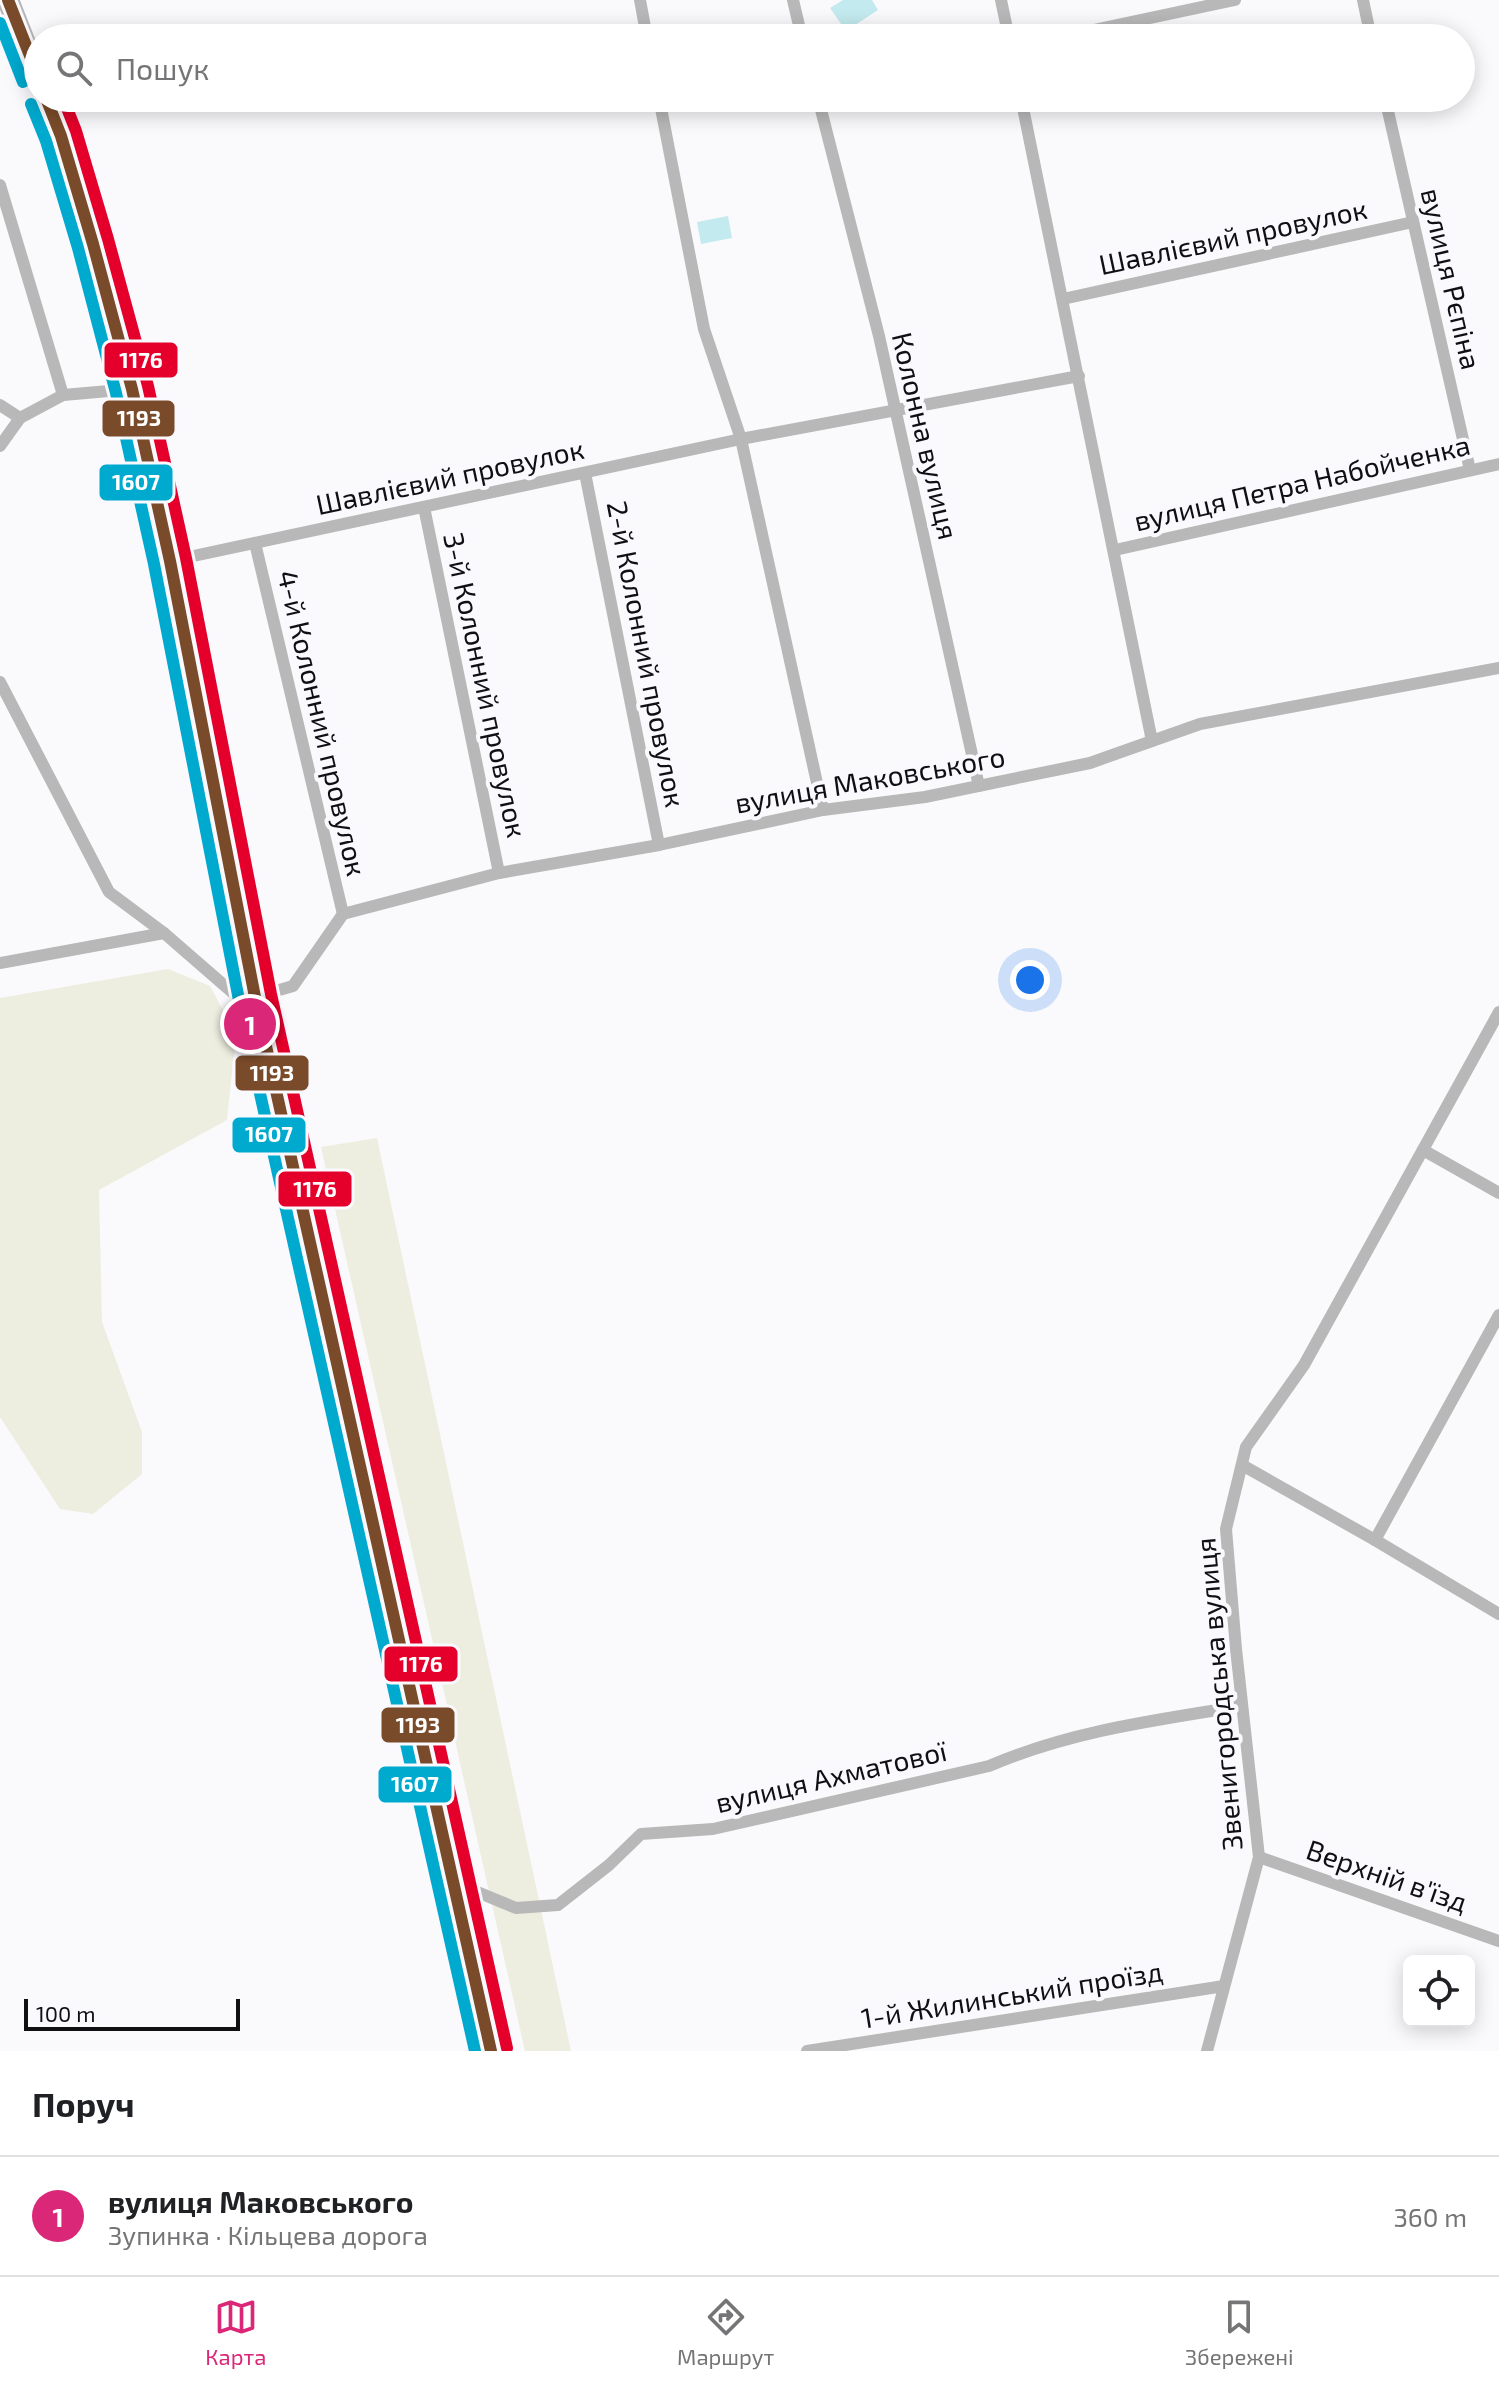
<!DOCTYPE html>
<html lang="uk">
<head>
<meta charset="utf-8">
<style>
  :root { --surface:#fff; --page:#f6f6f6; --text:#202124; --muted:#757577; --line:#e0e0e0; --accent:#db2777 }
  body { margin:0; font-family:"Exo 2",sans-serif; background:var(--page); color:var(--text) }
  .controls { position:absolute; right:24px; bottom:24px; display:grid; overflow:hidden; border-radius:12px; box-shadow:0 4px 20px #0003 }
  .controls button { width:72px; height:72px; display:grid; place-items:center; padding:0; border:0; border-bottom:2px solid var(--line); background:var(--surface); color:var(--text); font:40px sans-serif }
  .scale { position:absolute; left:24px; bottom:20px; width:216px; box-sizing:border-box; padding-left:8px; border:4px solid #101012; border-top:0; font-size:22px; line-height:28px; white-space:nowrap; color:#101012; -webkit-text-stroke:6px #f9f9fe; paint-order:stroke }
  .you { position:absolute; left:1030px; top:980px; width:28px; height:28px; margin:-20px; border:6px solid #fff; border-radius:50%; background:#1a73e8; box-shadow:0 0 0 12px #1a73e833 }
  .badge { display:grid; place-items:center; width:52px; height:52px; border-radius:50%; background:var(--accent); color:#fff; font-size:26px; font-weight:700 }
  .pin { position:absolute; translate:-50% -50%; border:4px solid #fff; box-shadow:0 2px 8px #0006 }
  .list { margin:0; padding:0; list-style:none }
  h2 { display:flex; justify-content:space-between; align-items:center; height:104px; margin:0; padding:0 32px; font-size:34px }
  h2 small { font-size:26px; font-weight:400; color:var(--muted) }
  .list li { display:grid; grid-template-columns:52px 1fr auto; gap:24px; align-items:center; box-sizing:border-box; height:120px; padding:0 32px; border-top:2px solid var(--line) }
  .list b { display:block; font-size:30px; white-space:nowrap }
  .list p { margin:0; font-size:26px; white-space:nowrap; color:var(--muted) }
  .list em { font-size:26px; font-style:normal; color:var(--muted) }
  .icon { flex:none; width:44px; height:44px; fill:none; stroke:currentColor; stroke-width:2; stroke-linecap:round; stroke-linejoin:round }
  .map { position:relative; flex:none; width:1499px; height:2051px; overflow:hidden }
  .search { position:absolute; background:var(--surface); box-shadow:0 4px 20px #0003; left:24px; right:24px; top:24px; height:88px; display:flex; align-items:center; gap:20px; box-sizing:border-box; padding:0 28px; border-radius:44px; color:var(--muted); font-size:30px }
  .sheet { height:224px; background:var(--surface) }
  nav { display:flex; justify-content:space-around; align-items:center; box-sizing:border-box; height:112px; border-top:2px solid var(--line); background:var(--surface); font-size:22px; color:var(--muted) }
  nav a { display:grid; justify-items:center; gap:4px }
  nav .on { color:var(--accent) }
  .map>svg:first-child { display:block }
  .green { fill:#edeedf }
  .water { fill:#c3eaee }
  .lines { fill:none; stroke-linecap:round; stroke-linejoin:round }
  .street { stroke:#b9b8b8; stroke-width:12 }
  .highway { stroke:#b6b5b6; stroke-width:22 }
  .bus-1-casing { stroke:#f9f9fe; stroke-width:18 }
  .bus-2-casing { stroke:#f9f9fe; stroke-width:18 }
  .bus-3-casing { stroke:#f9f9fe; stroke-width:18 }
  .bus-1 { stroke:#7a4b2a; stroke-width:12 }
  .bus-2 { stroke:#00a9ce; stroke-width:12 }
  .bus-3 { stroke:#e4002b; stroke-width:12 }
  .labels { text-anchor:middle; stroke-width:8; stroke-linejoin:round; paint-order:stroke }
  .street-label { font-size:28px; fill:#101012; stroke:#f9f9fe }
  .line-badge { stroke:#f9f9fe; stroke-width:3 }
  .badge-label { font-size:22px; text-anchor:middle; font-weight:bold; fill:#fff }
</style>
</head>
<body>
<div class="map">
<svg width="1499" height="2051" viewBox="0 0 1499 2051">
  <rect width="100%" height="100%" fill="#fafafd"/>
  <!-- green -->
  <g class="green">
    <polygon points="168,969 210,986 236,1035 227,1120 99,1190 102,1322 142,1432 142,1474 93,1514 60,1509 0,1417 0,998"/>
    <polygon points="377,1138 571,2051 525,2051 321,1147"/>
  </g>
  <!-- water -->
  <g class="water">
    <polygon points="843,0 872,0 878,10 846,31 830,8"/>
    <polygon points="728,216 732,238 701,244 697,222"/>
  </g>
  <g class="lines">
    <!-- street -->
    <g class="street">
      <polyline points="640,0 647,38"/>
      <polyline points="793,0 802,38"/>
      <polyline points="1001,0 1009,38"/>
      <polyline points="1363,0 1371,38"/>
      <polyline points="1056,38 1235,0"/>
      <polyline points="659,98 704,329 741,439 823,810"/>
      <polyline points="818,98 879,336 979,786"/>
      <polyline points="1021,98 1152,741"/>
      <polyline points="1385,98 1470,470"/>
      <polyline points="0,185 63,395"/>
      <polyline points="1063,299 1413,222"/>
      <polyline points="0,405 20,418 63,395 132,389"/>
      <polyline points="0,446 20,418"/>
      <polyline points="585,473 659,845"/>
      <polyline points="424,507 499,873"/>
      <polyline points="255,543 343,914"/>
      <polyline points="1115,550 1499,464"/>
      <polyline points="170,561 741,439 1079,376"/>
      <polyline points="0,682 109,892 164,933 240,999 255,997 293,986 343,914 499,873 659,845 823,810 925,797 1090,763 1200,724 1499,668"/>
      <polyline points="0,963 164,933"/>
      <polyline points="1423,1150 1499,1193"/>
      <polyline points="1242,1465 1375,1540 1499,1614"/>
      <polyline points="1375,1540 1499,1315"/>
      <polyline points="1259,1857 1499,1941"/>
      <path d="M 453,1882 L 516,1908 L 558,1905 L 609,1865 L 641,1834 L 713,1829 L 989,1766 C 1070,1731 1156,1720 1242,1706"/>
      <polyline points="807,2051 1224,1986"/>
      <polyline points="1207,2051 1259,1857 1236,1649 1226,1529 1246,1447 1304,1365 1499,1012"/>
    </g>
    <!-- highway -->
    <g class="highway">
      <polyline points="8,0 38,76"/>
      <polyline points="46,98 61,136 93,244 132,389 170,561 255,997 491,2051"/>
    </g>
    <defs>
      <g id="bus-1">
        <polyline points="8,0 38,76"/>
        <polyline points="46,98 61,136 93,244 132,389 170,561 255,997 491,2051"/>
      </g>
      <g id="bus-2">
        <polyline points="0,23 23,82"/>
        <polyline points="31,104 46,141 78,248 116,393 154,564 239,1000 475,2051"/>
      </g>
      <polyline id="bus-3" points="63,98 76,131 108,239 148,386 186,558 271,994 507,2048"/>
    </defs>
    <!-- bus-1 casing -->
    <use href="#bus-1" class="bus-1-casing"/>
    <!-- bus-2 casing -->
    <use href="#bus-2" class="bus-2-casing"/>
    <!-- bus-3 casing -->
    <use href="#bus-3" class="bus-3-casing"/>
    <!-- bus-1 -->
    <use href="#bus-1" class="bus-1"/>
    <!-- bus-2 -->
    <use href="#bus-2" class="bus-2"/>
    <!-- bus-3 -->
    <use href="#bus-3" class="bus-3"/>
  </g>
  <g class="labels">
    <!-- street labels -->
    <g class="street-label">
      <text transform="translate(1233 237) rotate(-12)" y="10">Шавлієвий провулок</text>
      <text transform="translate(1451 279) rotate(77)" y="10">вулиця Рєпіна</text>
      <text transform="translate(925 436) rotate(77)" y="10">Колонна вулиця</text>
      <text transform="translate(450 477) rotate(-12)" y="10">Шавлієвий провулок</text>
      <text transform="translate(1302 483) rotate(-13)" y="10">вулиця Петра Набойченка</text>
      <text transform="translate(646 654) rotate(79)" y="10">2-й Колонний провулок</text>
      <text transform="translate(485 685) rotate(78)" y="10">3-й Колонний провулок</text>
      <text transform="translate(322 723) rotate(77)" y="10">4-й Колонний провулок</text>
      <text transform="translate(870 780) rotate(-10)" y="10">вулиця Маковського</text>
      <text transform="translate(1219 1694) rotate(-95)" y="10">Звенигородська вулиця</text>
      <text transform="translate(831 1777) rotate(-13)" y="10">вулиця Ахматової</text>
      <text transform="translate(1387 1876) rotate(19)" y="10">Верхній в'їзд</text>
      <text transform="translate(1012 1995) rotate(-9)" y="10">1-й Жилинський проїзд</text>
    </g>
  </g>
  <g class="line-badge">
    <rect x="103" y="341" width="76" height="38" rx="8" fill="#e4002b"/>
    <rect x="101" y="399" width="75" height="39" rx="8" fill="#7a4b2a"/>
    <rect x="98" y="463" width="76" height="39" rx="8" fill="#00a9ce"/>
    <rect x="234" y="1054" width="76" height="38" rx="8" fill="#7a4b2a"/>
    <rect x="231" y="1116" width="76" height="38" rx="8" fill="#00a9ce"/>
    <rect x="277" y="1170" width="76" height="38" rx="8" fill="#e4002b"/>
    <rect x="383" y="1645" width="76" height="38" rx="8" fill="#e4002b"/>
    <rect x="380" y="1706" width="76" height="38" rx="8" fill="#7a4b2a"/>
    <rect x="377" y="1765" width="76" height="39" rx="8" fill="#00a9ce"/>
  </g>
  <g class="badge-label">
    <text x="141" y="368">1176</text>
    <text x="139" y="426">1193</text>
    <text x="136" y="490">1607</text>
    <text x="272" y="1081">1193</text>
    <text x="269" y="1142">1607</text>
    <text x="315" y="1197">1176</text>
    <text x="421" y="1672">1176</text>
    <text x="418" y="1733">1193</text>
    <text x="415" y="1792">1607</text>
  </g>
</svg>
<div class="controls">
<button><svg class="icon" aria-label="locate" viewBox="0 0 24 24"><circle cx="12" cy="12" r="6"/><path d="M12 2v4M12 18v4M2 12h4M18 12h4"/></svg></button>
</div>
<div class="scale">100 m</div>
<div class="you"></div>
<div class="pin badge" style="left:250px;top:1024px">1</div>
<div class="search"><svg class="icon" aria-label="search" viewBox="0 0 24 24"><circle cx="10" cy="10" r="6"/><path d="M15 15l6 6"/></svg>Пошук</div>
</div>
<section class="sheet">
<h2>Поруч<small></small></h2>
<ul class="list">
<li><span class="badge">1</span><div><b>вулиця Маковського</b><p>Зупинка · Кільцева дорога</p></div><em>360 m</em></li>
</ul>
</section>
<nav>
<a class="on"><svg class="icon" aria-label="map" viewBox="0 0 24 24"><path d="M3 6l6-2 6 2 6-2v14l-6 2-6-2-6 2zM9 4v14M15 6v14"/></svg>Карта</a>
<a><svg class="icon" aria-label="directions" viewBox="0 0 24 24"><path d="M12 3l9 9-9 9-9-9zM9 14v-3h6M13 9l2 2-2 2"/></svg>Маршрут</a>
<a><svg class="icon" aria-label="saved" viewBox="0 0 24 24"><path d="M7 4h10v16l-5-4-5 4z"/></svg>Збережені</a>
</nav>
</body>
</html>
